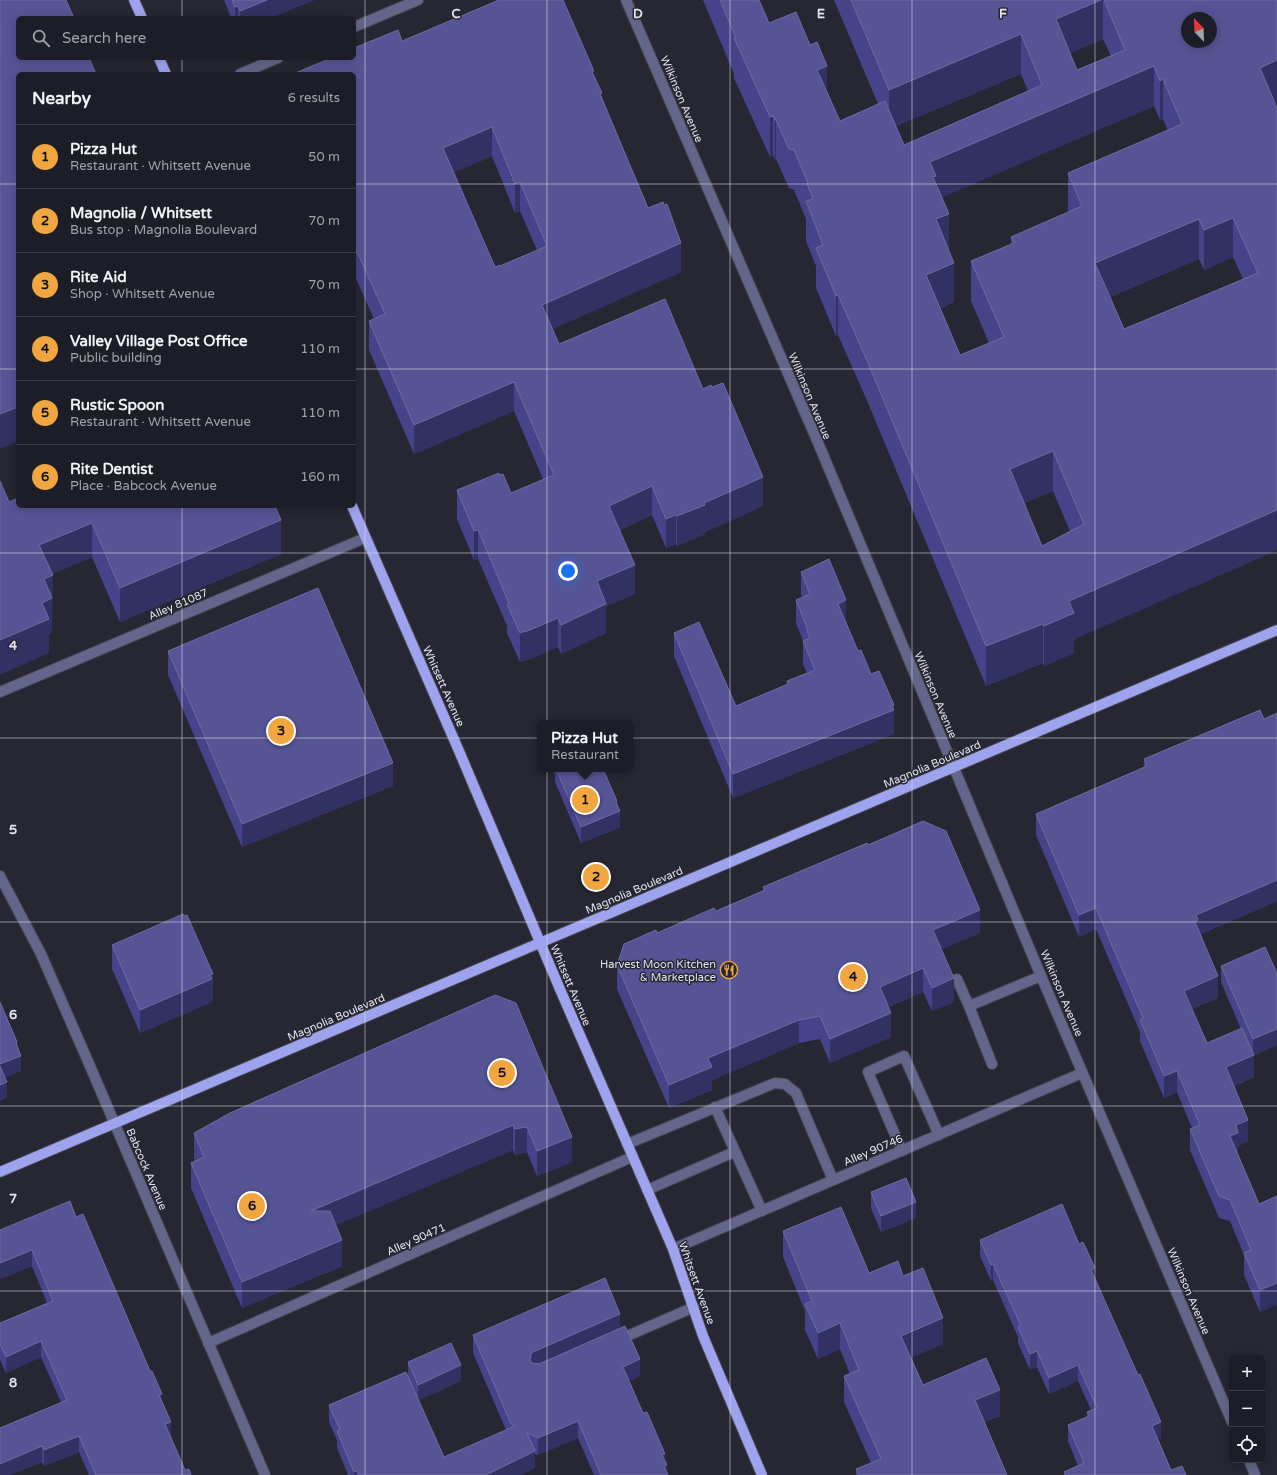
<!DOCTYPE html>
<html lang="en">
<head>
<meta charset="utf-8">
<style>
  :root { --surface:#1c1d26; --page:#292a32; --text:#f1f3f6; --muted:#a0a2a7; --line:#3a3b43; --accent:#f1a640 }
  body { margin:0; font-family:"Varela Round",sans-serif; background:var(--page); color:var(--text) }
  .controls { position:absolute; right:12px; bottom:12px; display:grid; overflow:hidden; border-radius:6px; box-shadow:0 2px 10px #0003 }
  .controls button { width:36px; height:36px; display:grid; place-items:center; padding:0; border:0; border-bottom:1px solid var(--line); background:var(--surface); color:var(--text); font:20px sans-serif }
  .compass { position:absolute; left:1181px; top:12px; width:36px; height:36px; border-radius:50%; background:var(--surface); box-shadow:0 2px 10px #0003; rotate:337deg }
  .you { position:absolute; left:568px; top:571px; width:14px; height:14px; margin:-10px; border:3px solid #fff; border-radius:50%; background:#1a73e8; box-shadow:0 0 0 6px #1a73e833 }
  .badge { display:grid; place-items:center; width:26px; height:26px; border-radius:50%; background:var(--accent); color:#111; font-size:13px; font-weight:700 }
  .pin { position:absolute; translate:-50% -50%; border:2px solid #fff; box-shadow:0 1px 4px #0006 }
  .popup { position:absolute; left:537px; top:720px; width:96px; height:52px; box-sizing:border-box; display:grid; place-content:center; border-radius:6px; background:var(--surface); filter:drop-shadow(0 1px 3px #0005); font-size:13px; white-space:nowrap; color:var(--muted) }
  .popup b { font-size:15px; color:var(--text) }
  .popup::after { content:''; position:absolute; left:50%; top:100%; margin-left:-8px; border:8px solid transparent; border-top-color:var(--surface) }
  .list { margin:0; padding:0; list-style:none }
  h2 { display:flex; justify-content:space-between; align-items:center; height:52px; margin:0; padding:0 16px; font-size:17px }
  h2 small { font-size:13px; font-weight:400; color:var(--muted) }
  .list li { display:grid; grid-template-columns:26px 1fr auto; gap:12px; align-items:center; box-sizing:border-box; height:64px; padding:0 16px; border-top:1px solid var(--line) }
  .list b { display:block; font-size:15px; white-space:nowrap }
  .list p { margin:0; font-size:13px; white-space:nowrap; color:var(--muted) }
  .list em { font-size:13px; font-style:normal; color:var(--muted) }
  .icon { flex:none; width:22px; height:22px; fill:none; stroke:currentColor; stroke-width:2; stroke-linecap:round; stroke-linejoin:round }
  .map { position:relative; flex:none; width:1277px; height:1475px; overflow:hidden }
  .search { position:absolute; background:var(--surface); box-shadow:0 2px 10px #0003; left:16px; top:16px; width:340px; height:44px; display:flex; align-items:center; gap:10px; box-sizing:border-box; padding:0 14px; border-radius:6px; color:var(--muted); font-size:15px }
  .panel { position:absolute; background:var(--surface); box-shadow:0 2px 10px #0003; left:16px; top:72px; width:340px; height:436px; border-radius:6px }
  .map>svg:first-child { display:block }
  .lines { fill:none; stroke-linecap:round; stroke-linejoin:round }
  .minor-casing { stroke:#444551; stroke-width:12 }
  .major-casing { stroke:#444551; stroke-width:12 }
  .minor { stroke:#63668a; stroke-width:10 }
  .major { stroke:#9ea3ed; stroke-width:10 }
  .wall { fill:#46438a; fill-rule:evenodd }
  .shaded-wall { fill:#323163 }
  .building { fill:#575495; stroke:#6c6ba2; fill-rule:evenodd }
  .grid { fill:none; stroke:#e2e3ec; stroke-width:1; stroke-opacity:0.55 }
  .labels { text-anchor:middle; stroke-width:3; stroke-linejoin:round; paint-order:stroke }
  .street-label { font-size:11px; fill:#e2e3ec; stroke:#262733 }
  .poi-label { font-size:11px; fill:#e2e3ec; stroke:#262733; text-anchor:end }
  .grid-label { font-size:13px; text-anchor:middle; font-weight:bold; fill:#e2e3ec; stroke:#262733; stroke-width:3; stroke-linejoin:round; paint-order:stroke }
</style>
</head>
<body>
<div class="map">
<svg width="1277" height="1475" viewBox="0 0 1277 1475">
  <rect width="100%" height="100%" fill="#262733"/>
  <g class="lines">
    <defs>
      <g id="minor">
        <polyline points="626,0 819,445 1041,976 1232,1422"/>
        <polyline points="354,27 418,0"/>
        <polyline points="240,74 278,58"/>
        <polyline points="0,692 365,538"/>
        <polyline points="0,876 41,954 90,1066 265,1475"/>
        <polyline points="957,979 969,1006"/>
        <polyline points="992,1064 969,1006 1041,976"/>
        <polyline points="715,1107 762,1211"/>
        <polyline points="627,1144 775,1083 785,1084 796,1093 833,1180"/>
        <polyline points="902,1151 868,1072 904,1056 939,1135"/>
        <polyline points="647,1190 734,1152"/>
        <polyline points="673,1249 1082,1073"/>
        <polyline points="618,1340 694,1307"/>
        <polyline points="208,1343 632,1157"/>
        <polyline points="1249,1460 1255,1475"/>
      </g>
      <g id="major">
        <polyline points="134,0 142,18"/>
        <polyline points="159,58 166,74"/>
        <polyline points="352,506 459,751 559,987 673,1249 703,1336 762,1475"/>
        <polyline points="0,1172 1277,630"/>
      </g>
    </defs>
    <!-- minor casing -->
    <use href="#minor" class="minor-casing"/>
    <!-- major casing -->
    <use href="#major" class="major-casing"/>
    <!-- minor -->
    <use href="#minor" class="minor"/>
    <!-- major -->
    <use href="#major" class="major"/>
  </g>
  <!-- wall -->
  <g class="wall">
    <polygon points="224,0 314,0 270,18 231,18"/>
    <path d="M 703,0 L 760,0 L 760,3 L 769,23 L 827,91 L 840,121 L 878,104 L 834,0 L 1277,0 L 1277,100 L 1274,101 L 1277,550 L 1074,639 L 1074,653 L 1044,666 L 1043,663 L 986,686 L 868,403 L 838,335 L 836,336 L 816,288 L 816,266 L 806,241 L 806,219 L 794,190 L 789,188 L 776,159 L 775,160 L 773,155 L 770,157 L 734,78 L 734,74 ZM 1103,39 L 1111,56 L 1077,70 L 1070,53 ZM 1021,74 L 1028,91 L 904,145 L 896,126 ZM 1154,106 L 1160,120 L 1163,119 L 1168,131 L 1068,173 L 1068,212 L 1011,237 L 1011,244 L 971,261 L 971,301 L 989,343 L 960,355 L 940,309 L 954,302 L 949,250 L 942,197 ZM 1233,257 L 1243,279 L 1124,329 L 1110,297 L 1199,259 L 1204,270 ZM 1053,491 L 1070,531 L 1042,546 L 1024,503 Z"/>
    <path d="M 402,41 L 594,74 L 602,98 L 648,208 L 681,272 L 552,329 L 559,344 L 703,389 L 763,506 L 705,532 L 705,534 L 677,546 L 676,544 L 666,548 L 652,515 L 620,530 L 635,594 L 606,606 L 606,633 L 561,654 L 558,647 L 525,661 L 525,660 L 520,662 L 507,633 L 507,626 L 478,559 L 474,560 L 457,519 L 457,490 L 500,475 L 511,493 L 543,479 L 514,411 L 414,454 L 369,350 L 369,321 L 374,319 L 354,274 L 354,74 ZM 492,156 L 515,213 L 520,211 L 537,250 L 500,266 L 495,267 L 454,172 Z"/>
    <polygon points="9,502 281,554 120,622 92,557 52,574 52,632 49,634 49,653"/>
    <polygon points="801,572 846,622 858,651 894,729 894,734 733,798 674,656 674,633 736,706 787,685 787,681 807,673 803,664 803,641 796,623 796,600 802,597 801,595"/>
    <polygon points="168,651 393,786 242,847 168,675"/>
    <polygon points="1277,713 1277,901 1201,934 1218,998 1192,1009 1207,1043 1241,1029 1221,982 1221,966 1277,973 1277,1045 1254,1055 1254,1077 1234,1086 1248,1141 1238,1146 1238,1155 1259,1204 1277,1196 1277,1304 1260,1312 1244,1275 1244,1255 1230,1221 1219,1218 1190,1150 1190,1129 1192,1128 1177,1092 1164,1098 1140,1041 1140,1032 1096,929 1079,937 1036,835 1036,814 1144,767 1144,759 1264,719"/>
    <polygon points="552,769 603,769 617,805 620,827 581,843 555,782 555,775"/>
    <polygon points="868,845 980,933 941,949 954,1002 932,1011 923,992 888,1007 891,1037 830,1063 820,1039 799,1043 712,1080 712,1090 669,1108 617,989 617,965 657,933 716,911 763,891 763,887"/>
    <polygon points="112,945 213,998 212,998 212,1002 140,1033 112,969"/>
    <polygon points="495,995 572,1162 537,1176 527,1152 515,1155 513,1150 336,1225 342,1266 242,1308 191,1188 191,1163 195,1161 194,1158 194,1133"/>
    <polygon points="871,1192 916,1218 881,1232 871,1208"/>
    <polygon points="76,1217 162,1403 171,1437 185,1470 191,1475 89,1475 79,1452 44,1466 42,1462 10,1475 0,1475 61,1402 41,1357 6,1373 0,1360 0,1323 47,1303 32,1266 0,1279 0,1230"/>
    <polygon points="783,1231 869,1273 903,1276 943,1344 911,1357 923,1385 1000,1416 984,1422 1007,1475 856,1475 856,1469 871,1463 844,1402 844,1376 850,1374 840,1349 818,1359 805,1330 805,1311 783,1257"/>
    <polygon points="980,1240 1095,1277 1161,1438 1158,1439 1171,1470 1186,1475 1064,1475 1064,1472 1078,1466 1068,1441 1068,1425 1087,1417 1087,1412 1091,1410 1078,1381 1049,1394 1037,1367 1030,1370 1018,1343 1018,1337 993,1280 991,1281 980,1256"/>
    <polygon points="620,1329 640,1376 629,1381 643,1413 665,1461 667,1471 668,1475 594,1475 578,1438 538,1455 535,1454 535,1468 521,1475 348,1475 337,1448 337,1440 329,1422 329,1405 408,1376 408,1362 461,1381 419,1400 444,1457 506,1430 473,1353 473,1335"/>
  </g>
  <!-- shaded-wall -->
  <g class="shaded-wall">
    <polygon points="267,0 314,0 270,18 240,18 240,11"/>
    <polygon points="1101,0 1103,0 1103,39 1056,59 1056,19"/>
    <polygon points="238,6 238,18 235,18 235,7"/>
    <polygon points="1021,34 1021,74 889,129 889,90"/>
    <polygon points="1277,60 1277,100 1260,107 1260,68"/>
    <polygon points="827,66 827,105 817,70"/>
    <polygon points="1154,66 1154,106 936,200 930,162"/>
    <polygon points="1163,79 1163,119 1160,120 1160,81"/>
    <polygon points="773,116 773,155 770,157 770,117"/>
    <polygon points="775,120 776,120 776,159 775,160"/>
    <polygon points="492,127 492,156 443,177 443,148"/>
    <polygon points="520,182 520,211 515,213 515,184"/>
    <polygon points="949,214 949,254 936,219"/>
    <polygon points="1233,218 1233,257 1204,270 1204,230"/>
    <polygon points="1199,219 1199,259 1095,303 1095,263"/>
    <polygon points="681,243 681,272 542,334 542,305"/>
    <polygon points="954,263 954,302 926,315 926,275"/>
    <polygon points="838,295 838,335 836,336 836,296"/>
    <polygon points="514,382 514,411 414,454 414,425"/>
    <polygon points="18,407 18,441 0,449 0,414"/>
    <polygon points="1053,451 1053,491 1010,509 1010,469"/>
    <polygon points="763,477 763,506 705,532 705,534 677,546 677,516 704,503"/>
    <polygon points="652,486 652,515 609,535 609,506"/>
    <polygon points="1277,510 1277,550 1074,639 1074,653 1044,666 1044,626 1069,601"/>
    <polygon points="676,515 676,544 666,548 666,519"/>
    <polygon points="281,520 281,554 120,622 120,588"/>
    <polygon points="92,523 92,557 39,580 39,545"/>
    <polygon points="478,530 478,559 474,560 474,531"/>
    <polygon points="635,565 635,594 606,606 606,633 561,654 561,625 597,581"/>
    <polygon points="53,575 52,632 49,634 49,653 0,675 0,640 42,603 44,579"/>
    <polygon points="846,600 846,623 838,604"/>
    <polygon points="558,618 558,647 525,661 525,632"/>
    <polygon points="1043,624 1043,663 986,686 986,646"/>
    <polygon points="525,631 525,660 520,662 520,633"/>
    <polygon points="894,705 894,734 733,798 733,774"/>
    <polygon points="393,763 393,786 242,847 242,824"/>
    <polygon points="617,801 617,812 620,811 620,827 581,843 581,827"/>
    <polygon points="1277,880 1277,901 1198,935 1195,922 1196,915"/>
    <polygon points="1096,908 1096,929 1079,937 1079,915"/>
    <polygon points="980,910 980,933 933,953 933,930"/>
    <polygon points="923,968 923,992 880,1010 880,987"/>
    <polygon points="213,974 213,998 212,998 212,1002 140,1033 140,1010"/>
    <polygon points="1218,976 1218,998 1184,1012 1184,991"/>
    <polygon points="954,978 954,1002 932,1011 932,988"/>
    <polygon points="891,1013 891,1037 830,1063 830,1039"/>
    <polygon points="799,1020 799,1043 712,1080 712,1090 669,1108 669,1085 708,1058"/>
    <polygon points="1277,1029 1277,1045 1253,1055 1253,1039"/>
    <polygon points="17,1042 17,1057 21,1056 21,1071 0,1080 0,1064 16,1043"/>
    <polygon points="1254,1055 1254,1077 1226,1089 1226,1067"/>
    <polygon points="1177,1071 1177,1092 1164,1098 1164,1076"/>
    <polygon points="7,1082 7,1098 0,1101 0,1085"/>
    <polygon points="1248,1120 1248,1141 1238,1146 1238,1154 1230,1158 1230,1136 1236,1125"/>
    <polygon points="513,1125 513,1150 311,1236 311,1211"/>
    <polygon points="527,1127 527,1152 515,1155 515,1129"/>
    <polygon points="572,1137 572,1162 537,1176 537,1151"/>
    <polygon points="916,1202 916,1218 881,1232 881,1216"/>
    <polygon points="342,1240 342,1266 242,1308 242,1282"/>
    <polygon points="32,1250 32,1266 0,1279 0,1263"/>
    <polygon points="993,1264 993,1280 991,1281 991,1265"/>
    <polygon points="1095,1268 1095,1284 1091,1270"/>
    <polygon points="1277,1283 1277,1304 1260,1312 1260,1290"/>
    <polygon points="620,1314 620,1332 531,1371 530,1360 531,1354 533,1352"/>
    <polygon points="943,1318 943,1344 901,1362 901,1336"/>
    <polygon points="840,1323 840,1349 818,1359 818,1333"/>
    <polygon points="41,1341 41,1357 6,1373 6,1357"/>
    <polygon points="1037,1351 1037,1367 1030,1370 1030,1354"/>
    <polygon points="640,1359 640,1376 623,1384 623,1367"/>
    <polygon points="461,1365 461,1381 418,1401 418,1385"/>
    <polygon points="1078,1365 1078,1381 1049,1394 1049,1378"/>
    <polygon points="1000,1390 1000,1416 975,1426 975,1400"/>
    <polygon points="162,1394 162,1410 159,1395"/>
    <polygon points="578,1421 578,1438 538,1455 538,1438"/>
    <polygon points="171,1422 171,1438 165,1424"/>
    <polygon points="1161,1422 1161,1438 1152,1442 1152,1426"/>
    <polygon points="79,1436 79,1452 44,1466 44,1450"/>
    <polygon points="42,1446 42,1462 10,1475 0,1475 0,1464"/>
    <polygon points="535,1451 535,1468 521,1475 486,1475"/>
    <polygon points="665,1454 665,1465 667,1465 667,1475 664,1475 662,1455"/>
    <polygon points="357,1471 357,1475 354,1475 354,1472"/>
  </g>
  <!-- building -->
  <g class="building">
    <polygon points="0,0 66,0 74,18 18,18 18,58 89,58 96,74 18,74 18,407 0,414"/>
    <polygon points="232,0 267,0 240,11 238,6 235,7"/>
    <path d="M 499,0 L 563,0 L 594,71 L 592,72 L 602,93 L 600,94 L 648,208 L 663,202 L 664,205 L 667,204 L 681,243 L 542,305 L 559,344 L 665,299 L 703,389 L 711,385 L 712,387 L 723,383 L 763,477 L 704,503 L 705,505 L 677,516 L 676,515 L 666,519 L 652,486 L 609,506 L 635,565 L 597,581 L 606,604 L 561,625 L 558,618 L 525,632 L 525,631 L 520,633 L 507,604 L 509,603 L 478,530 L 474,531 L 457,490 L 499,473 L 500,475 L 503,474 L 511,493 L 554,475 L 514,382 L 414,425 L 369,321 L 385,314 L 354,245 L 354,74 L 293,74 L 331,58 L 354,58 L 354,48 L 398,30 L 402,41 ZM 492,127 L 515,184 L 520,182 L 547,246 L 500,266 L 500,265 L 495,267 L 443,148 Z"/>
    <path d="M 720,0 L 759,0 L 769,23 L 796,12 L 810,45 L 817,42 L 827,66 L 817,70 L 840,121 L 885,101 L 904,145 L 1042,85 L 1021,34 L 889,90 L 851,0 L 1101,0 L 1056,19 L 1077,70 L 1125,50 L 1104,0 L 1277,0 L 1277,60 L 1260,68 L 1277,108 L 1277,510 L 1069,601 L 1074,613 L 1044,626 L 1043,624 L 986,646 L 868,363 L 838,295 L 836,296 L 816,248 L 823,245 L 806,201 L 813,199 L 807,184 L 808,183 L 794,150 L 789,149 L 776,120 L 775,120 L 773,116 L 770,117 L 734,38 L 736,38 ZM 1187,18 L 1211,18 L 1211,42 L 1187,42 ZM 1154,66 L 1160,81 L 1163,79 L 1182,124 L 1068,173 L 1082,206 L 1011,237 L 1014,243 L 971,261 L 1004,337 L 960,355 L 926,275 L 954,263 L 936,219 L 949,214 L 933,177 L 936,176 L 930,162 ZM 1233,218 L 1258,273 L 1124,329 L 1095,263 L 1199,219 L 1204,230 ZM 1053,451 L 1084,524 L 1042,546 L 1010,469 Z"/>
    <polygon points="0,481 9,502 18,498 18,506 275,506 281,520 120,588 92,523 39,545 53,575 44,579 52,598 42,603 49,619 0,640"/>
    <polygon points="829,559 846,600 838,604 858,651 861,650 871,674 879,671 894,705 892,706 894,710 733,774 674,633 699,622 736,706 788,684 787,681 815,670 803,641 810,638 807,631 808,630 796,600 810,594 801,572"/>
    <polygon points="318,588 393,763 242,824 168,651"/>
    <polygon points="1260,710 1264,719 1277,713 1277,880 1196,915 1198,920 1195,922 1218,976 1184,991 1207,1043 1242,1028 1254,1055 1226,1067 1248,1120 1236,1125 1238,1133 1230,1136 1259,1204 1277,1196 1277,1283 1260,1290 1244,1253 1251,1250 1230,1200 1219,1196 1190,1129 1200,1125 1177,1071 1164,1076 1140,1020 1143,1018 1096,908 1079,915 1036,814 1147,766 1144,759"/>
    <polygon points="556,769 603,769 617,801 616,802 620,811 581,827"/>
    <polygon points="923,821 946,831 980,910 933,930 954,978 932,988 923,968 880,987 891,1013 830,1039 820,1016 799,1020 708,1058 712,1067 669,1085 617,965 624,944 656,930 657,933 714,908 716,911 765,890 763,887 867,843 868,845"/>
    <polygon points="183,914 184,916 187,915 213,974 210,975 212,979 140,1010 112,945"/>
    <polygon points="1265,947 1277,973 1277,1029 1253,1039 1221,966"/>
    <polygon points="495,995 516,1003 572,1137 537,1151 527,1127 515,1129 513,1125 311,1211 330,1211 342,1240 242,1282 191,1163 204,1157 194,1133 230,1113"/>
    <polygon points="0,1002 17,1042 16,1043 21,1056 0,1064"/>
    <polygon points="0,1066 7,1082 0,1085"/>
    <polygon points="906,1178 916,1202 881,1216 871,1192"/>
    <polygon points="70,1201 76,1217 83,1214 150,1371 152,1371 162,1394 159,1395 171,1422 165,1424 185,1470 189,1469 191,1475 96,1475 79,1436 44,1450 42,1446 0,1464 0,1428 67,1400 41,1341 6,1357 0,1344 0,1323 53,1301 32,1250 0,1263 0,1230"/>
    <polygon points="1062,1204 1079,1244 1083,1242 1095,1268 1091,1270 1138,1375 1140,1374 1161,1422 1152,1426 1171,1470 1182,1466 1186,1475 1066,1475 1064,1472 1084,1463 1068,1425 1089,1416 1087,1412 1097,1408 1078,1365 1049,1378 1037,1351 1030,1354 1018,1327 1021,1326 993,1264 991,1265 980,1240"/>
    <polygon points="841,1207 869,1273 898,1261 903,1276 923,1268 943,1318 901,1336 923,1385 986,1358 1000,1390 975,1400 1007,1475 859,1475 856,1469 881,1459 844,1376 859,1370 840,1323 818,1333 805,1304 812,1301 783,1231"/>
    <polygon points="605,1278 620,1314 533,1352 531,1354 530,1360 532,1363 539,1364 625,1326 640,1359 623,1367 643,1413 647,1412 665,1454 662,1455 667,1465 664,1466 668,1475 601,1475 578,1421 538,1438 527,1433 535,1451 486,1475 359,1475 357,1471 354,1472 337,1431 340,1430 329,1405 406,1372 444,1457 515,1426 511,1424 473,1335"/>
    <polygon points="451,1343 461,1365 418,1385 408,1362"/>
  </g>
  <!-- grid -->
  <path class="grid" d="M 182,0 L 182,18M 365,0 L 365,1475M 547,0 L 547,1475M 730,0 L 730,1475M 912,0 L 912,1475M 1095,0 L 1095,1475M 182,58 L 182,74M 0,184 L 18,184M 354,184 L 1277,184M 0,369 L 18,369M 354,369 L 1277,369M 182,506 L 182,1475M 0,553 L 1277,553M 0,738 L 1277,738M 0,922 L 1277,922M 0,1106 L 1277,1106M 0,1291 L 1277,1291"/>
  <!-- icons -->
  <defs>
    <symbol id="restaurant-ring" viewBox="-11 -11 22 22"><circle r="9.5" fill="#262733" stroke="#f1a640" stroke-width="1.5"/><path d="M-5-6h1v4h1v-4h1v4h1v-4h1v5L-1.5 .5V6h-2V.5L-5-1ZM5-6V6H3V1.5H1.5Q1.5-4 5-6Z" fill="#f1a640"/></symbol>
  </defs>
  <g fill-rule="evenodd">
    <use href="#restaurant-ring" x="719" y="960" width="20" height="20"/>
  </g>
  <g class="labels">
    <!-- street labels -->
    <g class="street-label">
      <text transform="translate(682 99) rotate(67)" y="4">Wilkinson Avenue</text>
      <text transform="translate(810 396) rotate(67)" y="4">Wilkinson Avenue</text>
      <text transform="translate(178 604) rotate(-23)" y="4">Alley 81087</text>
      <text transform="translate(444 686) rotate(66)" y="4">Whitsett Avenue</text>
      <text transform="translate(936 695) rotate(67)" y="4">Wilkinson Avenue</text>
      <text transform="translate(932 764) rotate(-23)" y="4">Magnolia Boulevard</text>
      <text transform="translate(634 890) rotate(-23)" y="4">Magnolia Boulevard</text>
      <text transform="translate(571 985) rotate(67)" y="4">Whitsett Avenue</text>
      <text transform="translate(1062 993) rotate(67)" y="4">Wilkinson Avenue</text>
      <text transform="translate(336 1017) rotate(-23)" y="4">Magnolia Boulevard</text>
      <text transform="translate(873 1150) rotate(-23)" y="4">Alley 90746</text>
      <text transform="translate(147 1169) rotate(67)" y="4">Babcock Avenue</text>
      <text transform="translate(416 1239) rotate(-24)" y="4">Alley 90471</text>
      <text transform="translate(697 1283) rotate(70)" y="4">Whitsett Avenue</text>
      <text transform="translate(1189 1291) rotate(67)" y="4">Wilkinson Avenue</text>
    </g>
    <!-- poi labels -->
    <g class="poi-label">
      <text x="716" y="968">Harvest Moon Kitchen<tspan x="716" dy="13">&amp; Marketplace</tspan></text>
    </g>
  </g>
  <g class="grid-label">
    <text x="456" y="18">C</text>
    <text x="638" y="18">D</text>
    <text x="821" y="18">E</text>
    <text x="1003" y="18">F</text>
    <text x="13" y="650">4</text>
    <text x="13" y="834">5</text>
    <text x="13" y="1019">6</text>
    <text x="13" y="1203">7</text>
    <text x="13" y="1387">8</text>
  </g>
</svg>
<div class="controls">
<button>+</button>
<button>−</button>
<button><svg class="icon" aria-label="locate" viewBox="0 0 24 24"><circle cx="12" cy="12" r="6"/><path d="M12 2v4M12 18v4M2 12h4M18 12h4"/></svg></button>
</div>
<svg class="compass" viewBox="-18 -18 36 36"><path d="M0-13l5 13h-10z" fill="#e53935"/><path d="M0 13l5-13h-10z" fill="#a0a2a7"/></svg>
<div class="you"></div>
<div class="pin badge" style="left:585px;top:800px">1</div>
<div class="popup"><b>Pizza Hut</b>Restaurant</div>
<div class="pin badge" style="left:596px;top:877px">2</div>
<div class="pin badge" style="left:281px;top:731px">3</div>
<div class="pin badge" style="left:853px;top:977px">4</div>
<div class="pin badge" style="left:502px;top:1073px">5</div>
<div class="pin badge" style="left:252px;top:1206px">6</div>
<div class="search"><svg class="icon" aria-label="search" viewBox="0 0 24 24"><circle cx="10" cy="10" r="6"/><path d="M15 15l6 6"/></svg>Search here</div>
<section class="panel">
<h2>Nearby<small>6 results</small></h2>
<ul class="list">
<li><span class="badge">1</span><div><b>Pizza Hut</b><p>Restaurant · Whitsett Avenue</p></div><em>50 m</em></li>
<li><span class="badge">2</span><div><b>Magnolia / Whitsett</b><p>Bus stop · Magnolia Boulevard</p></div><em>70 m</em></li>
<li><span class="badge">3</span><div><b>Rite Aid</b><p>Shop · Whitsett Avenue</p></div><em>70 m</em></li>
<li><span class="badge">4</span><div><b>Valley Village Post Office</b><p>Public building</p></div><em>110 m</em></li>
<li><span class="badge">5</span><div><b>Rustic Spoon</b><p>Restaurant · Whitsett Avenue</p></div><em>110 m</em></li>
<li><span class="badge">6</span><div><b>Rite Dentist</b><p>Place · Babcock Avenue</p></div><em>160 m</em></li>
</ul>
</section>
</div>
</body>
</html>
